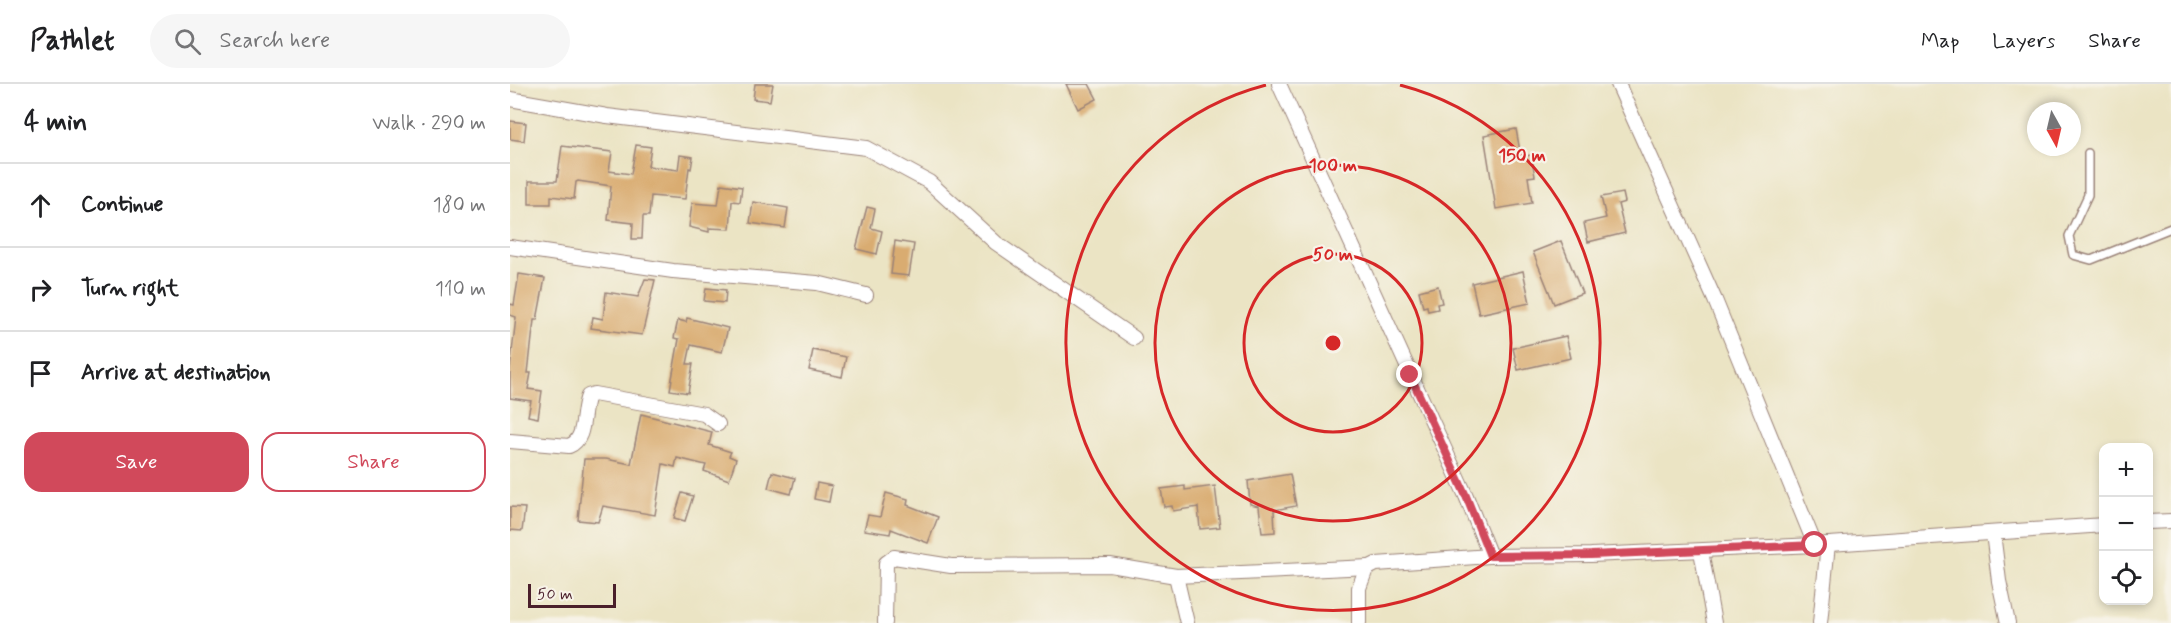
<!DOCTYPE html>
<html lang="en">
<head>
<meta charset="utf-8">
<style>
  :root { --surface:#fff; --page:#f6f6f6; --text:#202124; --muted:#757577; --line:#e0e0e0; --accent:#d1495b }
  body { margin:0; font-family:Mynerve,sans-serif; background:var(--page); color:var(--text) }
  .controls { position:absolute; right:18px; bottom:18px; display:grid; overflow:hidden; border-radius:12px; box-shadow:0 3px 9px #0003 }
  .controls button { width:54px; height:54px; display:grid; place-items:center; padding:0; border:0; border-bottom:2px solid var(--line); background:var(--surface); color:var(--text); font:30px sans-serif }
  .compass { position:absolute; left:1517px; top:18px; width:54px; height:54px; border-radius:50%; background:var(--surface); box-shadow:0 3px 9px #0003; rotate:172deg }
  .scale { position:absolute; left:18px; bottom:15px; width:88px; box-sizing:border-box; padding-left:6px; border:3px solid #4a1f2b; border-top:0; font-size:16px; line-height:21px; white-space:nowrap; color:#4a1f2b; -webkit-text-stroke:4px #f7f3e8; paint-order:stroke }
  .stop { position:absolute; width:18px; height:18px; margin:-14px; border:4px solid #d1495b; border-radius:50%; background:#fff }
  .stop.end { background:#d1495b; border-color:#fff; box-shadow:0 2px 6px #0008 }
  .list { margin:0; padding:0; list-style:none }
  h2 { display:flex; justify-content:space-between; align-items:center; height:78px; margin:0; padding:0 24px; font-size:26px }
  h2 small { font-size:20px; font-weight:400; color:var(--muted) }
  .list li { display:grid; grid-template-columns:39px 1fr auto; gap:18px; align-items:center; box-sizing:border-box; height:84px; padding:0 24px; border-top:2px solid var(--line) }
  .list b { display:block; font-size:22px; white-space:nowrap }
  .list em { font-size:20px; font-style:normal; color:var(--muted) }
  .actions { display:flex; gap:12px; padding:18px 24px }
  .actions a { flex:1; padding:14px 0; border:2px solid var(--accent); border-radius:18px; text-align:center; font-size:21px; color:var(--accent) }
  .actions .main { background:var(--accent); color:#fff }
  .icon { flex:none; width:33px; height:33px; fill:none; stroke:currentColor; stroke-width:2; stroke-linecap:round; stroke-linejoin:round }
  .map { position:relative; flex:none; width:1661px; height:539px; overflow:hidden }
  header { display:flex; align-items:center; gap:36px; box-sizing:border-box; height:84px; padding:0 30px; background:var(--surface); border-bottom:2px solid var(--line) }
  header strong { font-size:28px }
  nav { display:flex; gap:33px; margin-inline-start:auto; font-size:21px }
  .search { width:420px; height:54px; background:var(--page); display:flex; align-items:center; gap:15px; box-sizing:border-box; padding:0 21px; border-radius:33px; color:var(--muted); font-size:22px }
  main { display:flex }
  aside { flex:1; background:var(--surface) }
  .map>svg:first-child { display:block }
  .building { fill:#d9ac71 }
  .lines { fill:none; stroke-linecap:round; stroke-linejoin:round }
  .lane-casing { stroke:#9a8278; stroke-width:10 }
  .street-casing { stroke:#9a8278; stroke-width:16 }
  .lane { stroke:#fff; stroke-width:7 }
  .street { stroke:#fff; stroke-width:14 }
  .route { stroke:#d1495b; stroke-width:8 }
  .ring { fill:none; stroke:#d62828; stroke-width:3 }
  .centre { fill:#d62828; stroke:#f7f3e8; stroke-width:3 }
  .ring-label { font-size:18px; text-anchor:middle; font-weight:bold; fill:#d62828; stroke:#f7f3e8; stroke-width:4.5; stroke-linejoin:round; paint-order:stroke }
</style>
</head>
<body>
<header>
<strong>Pathlet</strong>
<div class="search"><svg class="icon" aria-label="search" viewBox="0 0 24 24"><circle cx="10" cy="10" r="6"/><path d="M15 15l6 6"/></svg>Search here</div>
<nav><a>Map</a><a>Layers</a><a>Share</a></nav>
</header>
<main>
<aside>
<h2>4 min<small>Walk · 290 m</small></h2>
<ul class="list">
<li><svg class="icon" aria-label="ahead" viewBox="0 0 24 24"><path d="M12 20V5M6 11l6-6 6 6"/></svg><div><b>Continue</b></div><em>180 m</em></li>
<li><svg class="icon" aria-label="right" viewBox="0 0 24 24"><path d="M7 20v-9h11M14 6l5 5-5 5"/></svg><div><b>Turn right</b></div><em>110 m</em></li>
<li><svg class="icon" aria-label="arrive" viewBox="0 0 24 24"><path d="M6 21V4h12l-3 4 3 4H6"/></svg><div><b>Arrive at destination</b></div></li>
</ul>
<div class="actions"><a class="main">Save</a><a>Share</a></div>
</aside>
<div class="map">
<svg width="1661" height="539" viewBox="0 0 1661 539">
  <rect width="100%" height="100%" fill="#f7f3e8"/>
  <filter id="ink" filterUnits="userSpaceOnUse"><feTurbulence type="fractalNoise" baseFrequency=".0167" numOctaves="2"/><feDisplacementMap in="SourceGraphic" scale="12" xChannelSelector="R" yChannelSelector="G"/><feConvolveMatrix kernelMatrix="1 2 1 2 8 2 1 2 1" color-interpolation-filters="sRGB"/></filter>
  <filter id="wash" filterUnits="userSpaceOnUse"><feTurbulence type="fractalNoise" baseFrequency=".008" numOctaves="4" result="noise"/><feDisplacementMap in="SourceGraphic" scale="24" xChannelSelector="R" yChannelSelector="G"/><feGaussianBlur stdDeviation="1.35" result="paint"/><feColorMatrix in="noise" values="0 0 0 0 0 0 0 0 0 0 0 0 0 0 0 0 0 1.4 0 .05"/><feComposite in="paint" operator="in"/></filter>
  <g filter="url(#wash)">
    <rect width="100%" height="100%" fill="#ebe4c4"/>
    <g id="blocks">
      <!-- building -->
      <g class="building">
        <polygon points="245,0 263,0 260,17 243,15"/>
        <polygon points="556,0 579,0 587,15 568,25"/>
        <polygon points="0,37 16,39 14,57 0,55"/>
        <polygon points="1006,45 1011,73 1021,71 1025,92 1018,93 1022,119 986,125 974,51"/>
        <polygon points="126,61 141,63 138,82 168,86 170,71 183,73 181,85 179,84 175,115 141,112 139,132 133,132 132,155 122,155 123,139 98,136 101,102 68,97 66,98 64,115 41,112 41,120 19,120 19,97 47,97 52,62 102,68 99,87 121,90"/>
        <polygon points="211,100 232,103 230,118 222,117 220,145 199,144 199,148 179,143 182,119 208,121"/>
        <polygon points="1113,109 1115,118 1108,120 1115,149 1078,158 1074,139 1096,134 1091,113"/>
        <polygon points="243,118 278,124 275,144 240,139"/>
        <polygon points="357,123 365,125 361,144 372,147 367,170 346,165"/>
        <polygon points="385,157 404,160 399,192 381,190"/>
        <polygon points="1051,157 1072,209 1044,220 1023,168"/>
        <polygon points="1013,187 1020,219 969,230 962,199"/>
        <polygon points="9,190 35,194 27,236 24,236 18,289 21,289 18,305 32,307 28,334 18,332 21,317 0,314 0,286 6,233 0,231 0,220 4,221"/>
        <polygon points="135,195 145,196 132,251 81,244 83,233 93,235 96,208 128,213"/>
        <polygon points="928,202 932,219 927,220 928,225 918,227 917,222 913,223 909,207"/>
        <polygon points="196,204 216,206 215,219 194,217"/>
        <polygon points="177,234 218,244 212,268 181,261 177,280 183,280 178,309 160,306 169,255 164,254 168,236 176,238"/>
        <polygon points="1056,252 1061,274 1008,286 1003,264"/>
        <polygon points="303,266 336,273 332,293 299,286"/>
        <polygon points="131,330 202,348 199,361 221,368 219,372 226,375 219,396 194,387 196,381 167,374 165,383 153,380 145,431 93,422 88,438 68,436 74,375 96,375 121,380"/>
        <polygon points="262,388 285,394 281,410 258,404"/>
        <polygon points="780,390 786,422 764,426 765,448 752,449 749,422 740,420 738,397"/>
        <polygon points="307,399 322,402 319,418 304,415"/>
        <polygon points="675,402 675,406 705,402 710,443 690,445 688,423 663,427 662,422 654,423 651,405"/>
        <polygon points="172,409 183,412 175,437 164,434"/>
        <polygon points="376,409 398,415 397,421 428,433 418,459 381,445 380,450 354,446 358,431 370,433"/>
        <polygon points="0,423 15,424 12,447 0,446"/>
      </g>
    </g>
  </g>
  <g filter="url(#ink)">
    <use href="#blocks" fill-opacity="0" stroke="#9a8278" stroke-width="1.5"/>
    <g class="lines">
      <defs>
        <polyline id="lane" points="1578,69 1578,111 1559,152 1563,171 1581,176 1661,144"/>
        <g id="street">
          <polyline points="769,0 956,412 980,472"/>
          <polyline points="1108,0 1205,216 1305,461"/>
          <polyline points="0,15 97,32 356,64 419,98 486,159 624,254"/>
          <polyline points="0,163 163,187 307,199 356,211"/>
          <path d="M 0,357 L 59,362 C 77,355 71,328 78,312 L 84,310 L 194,330 L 208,340"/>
          <polyline points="1638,438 1661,437"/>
          <polyline points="1483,449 1489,497 1498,539"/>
          <polyline points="1191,467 1204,539"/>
          <polyline points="666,492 677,539"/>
          <polyline points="375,539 376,479 384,473 441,482 600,481 666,492 859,483"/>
          <polyline points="849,539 849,504 856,485 866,480 980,472 1081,471 1305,461 1594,441"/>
          <polyline points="1310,539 1318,460"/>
        </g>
      </defs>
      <!-- lane casing -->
      <use href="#lane" class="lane-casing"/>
      <!-- street casing -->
      <use href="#street" class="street-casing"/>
      <!-- lane -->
      <use href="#lane" class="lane"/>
      <!-- street -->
      <use href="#street" class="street"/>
    </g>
  </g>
  <g class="lines" filter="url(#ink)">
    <!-- route -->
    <polyline class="route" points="900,291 956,412 980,472 1081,471 1305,461"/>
  </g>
  <!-- distance rings -->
  <g class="ring">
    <circle cx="823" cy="259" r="89"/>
    <circle cx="823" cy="259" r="178"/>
    <path d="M890 1A267 267 0 1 1 756 1"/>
  </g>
  <circle cx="823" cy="259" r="9" class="centre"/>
  <g class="ring-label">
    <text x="1012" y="77">150 m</text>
    <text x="823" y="87">100 m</text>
    <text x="823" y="176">50 m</text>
  </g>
</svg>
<div class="controls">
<button>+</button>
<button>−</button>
<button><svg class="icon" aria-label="locate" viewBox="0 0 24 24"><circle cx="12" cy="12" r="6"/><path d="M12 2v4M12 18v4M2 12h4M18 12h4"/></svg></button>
</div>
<svg class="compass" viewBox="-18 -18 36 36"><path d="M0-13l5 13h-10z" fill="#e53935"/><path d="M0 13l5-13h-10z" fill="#757577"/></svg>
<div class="scale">50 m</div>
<div class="stop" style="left:1305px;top:461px"></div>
<div class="stop end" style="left:900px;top:291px"></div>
</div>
</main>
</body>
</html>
